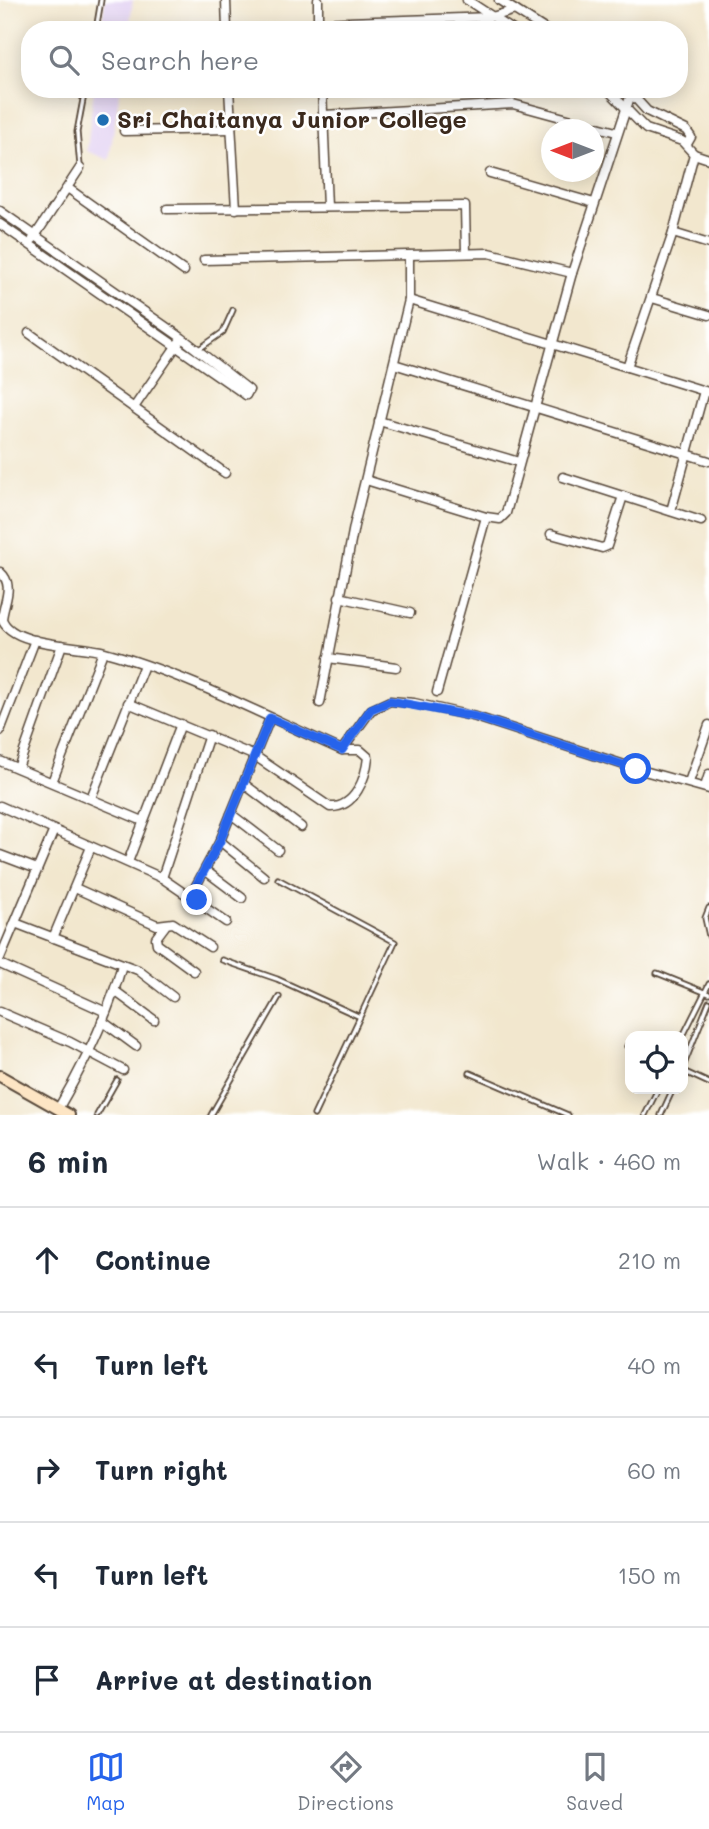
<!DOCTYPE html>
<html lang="en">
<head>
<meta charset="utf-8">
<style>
  :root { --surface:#fff; --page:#f2f2f3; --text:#1f2937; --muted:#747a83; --line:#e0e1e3; --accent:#2563eb }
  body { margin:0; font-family:Mali,sans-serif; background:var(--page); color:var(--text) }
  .controls { position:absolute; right:21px; bottom:21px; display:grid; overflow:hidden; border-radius:14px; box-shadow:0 4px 18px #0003 }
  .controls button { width:63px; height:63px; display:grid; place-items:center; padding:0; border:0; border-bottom:2px solid var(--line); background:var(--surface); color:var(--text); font:35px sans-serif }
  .compass { position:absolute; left:541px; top:119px; width:63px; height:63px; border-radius:50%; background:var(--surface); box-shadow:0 4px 18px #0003; rotate:270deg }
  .stop { position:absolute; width:21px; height:21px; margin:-16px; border:5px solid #2563eb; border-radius:50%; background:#fff }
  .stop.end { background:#2563eb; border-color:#fff; box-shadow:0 2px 7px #0008 }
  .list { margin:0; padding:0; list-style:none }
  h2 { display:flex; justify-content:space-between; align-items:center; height:91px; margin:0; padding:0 28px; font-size:30px }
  h2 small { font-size:23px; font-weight:400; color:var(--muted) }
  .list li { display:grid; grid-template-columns:46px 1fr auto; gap:21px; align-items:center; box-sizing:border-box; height:105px; padding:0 28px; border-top:2px solid var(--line) }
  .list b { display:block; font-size:26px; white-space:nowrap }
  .list em { font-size:23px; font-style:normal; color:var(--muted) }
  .icon { flex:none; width:38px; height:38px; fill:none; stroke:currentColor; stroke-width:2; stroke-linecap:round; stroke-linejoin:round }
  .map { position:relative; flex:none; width:709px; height:1115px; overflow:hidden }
  .search { position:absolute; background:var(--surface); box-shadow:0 4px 18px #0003; left:21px; right:21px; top:21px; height:77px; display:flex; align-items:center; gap:18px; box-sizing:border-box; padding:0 24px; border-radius:28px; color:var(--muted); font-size:26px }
  .sheet { height:616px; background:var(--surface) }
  nav { display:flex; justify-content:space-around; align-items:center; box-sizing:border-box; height:98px; border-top:2px solid var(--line); background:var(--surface); font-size:19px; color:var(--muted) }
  nav a { display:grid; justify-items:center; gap:4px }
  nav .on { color:var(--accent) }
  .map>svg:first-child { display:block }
  .built { fill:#e3d3f3 }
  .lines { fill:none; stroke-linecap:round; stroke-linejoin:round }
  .lane-casing { stroke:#564638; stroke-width:7 }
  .street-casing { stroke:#564638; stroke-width:11 }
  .secondary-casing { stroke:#564638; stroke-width:14 }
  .lane { stroke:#fff; stroke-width:3.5 }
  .street { stroke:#fff; stroke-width:8 }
  .secondary { stroke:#fde5c4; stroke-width:10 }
  .route { stroke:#2563eb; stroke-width:9 }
  .poi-dot { fill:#1f6fb2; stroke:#fff; stroke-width:2.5 }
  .labels { text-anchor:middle; stroke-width:5; stroke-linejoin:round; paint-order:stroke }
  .poi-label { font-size:24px; font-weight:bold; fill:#3b2a1e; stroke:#fff; text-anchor:start }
</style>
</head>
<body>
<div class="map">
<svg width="709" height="1115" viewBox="0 0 709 1115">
  <rect width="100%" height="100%" fill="#fff"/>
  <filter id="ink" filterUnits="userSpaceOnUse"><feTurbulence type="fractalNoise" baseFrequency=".0143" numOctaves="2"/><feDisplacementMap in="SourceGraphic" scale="14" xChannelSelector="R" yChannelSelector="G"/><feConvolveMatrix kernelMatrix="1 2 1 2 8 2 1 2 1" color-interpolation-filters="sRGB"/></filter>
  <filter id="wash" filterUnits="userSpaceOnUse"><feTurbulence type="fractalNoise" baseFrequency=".00686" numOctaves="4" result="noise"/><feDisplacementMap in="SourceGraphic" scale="28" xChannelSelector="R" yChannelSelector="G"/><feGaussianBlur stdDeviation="1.57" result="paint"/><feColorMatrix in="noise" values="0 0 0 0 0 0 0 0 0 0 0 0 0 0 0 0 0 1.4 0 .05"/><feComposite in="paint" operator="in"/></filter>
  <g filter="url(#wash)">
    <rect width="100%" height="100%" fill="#f2e7ce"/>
    <!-- built -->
    <g class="built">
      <polygon points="105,0 133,0 129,30 101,30"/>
      <polygon points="94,89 120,89 109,160 87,151"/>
    </g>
  </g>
  <g filter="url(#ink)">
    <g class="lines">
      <defs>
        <g id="lane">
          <polyline points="96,30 101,0"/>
          <polyline points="80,166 77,132 85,89"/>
          <polyline points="199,349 223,332 233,310"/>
          <polyline points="278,879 395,942 314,1115"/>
          <polyline points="709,908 705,918 709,936"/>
          <polyline points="222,960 277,979 358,1016"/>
          <polyline points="657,973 709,994"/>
          <polyline points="683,1036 709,984"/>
          <polyline points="627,1046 630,1047"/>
          <polyline points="683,1067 709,1002"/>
          <polyline points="683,1071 709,1083"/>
          <polyline points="470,1073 568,1115"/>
          <polyline points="97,1115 117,1080"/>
          <polyline points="211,1115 279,997"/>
          <polyline points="645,1115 658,1089"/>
          <polyline points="661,1115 673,1089"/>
        </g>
        <g id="street">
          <polyline points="226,0 227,30"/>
          <polyline points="318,0 318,30"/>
          <polyline points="467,0 513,30"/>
          <polyline points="499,0 546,30"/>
          <polyline points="318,23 492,17 515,10"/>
          <polyline points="229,89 236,209"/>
          <polyline points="322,89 327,207"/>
          <polyline points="627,89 647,111 686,130 691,137 687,144"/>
          <polyline points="324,115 513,104 616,132"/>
          <polyline points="124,131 231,129"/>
          <polyline points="694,154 709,159"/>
          <polyline points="490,173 594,203"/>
          <polyline points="69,189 184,271"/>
          <polyline points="167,209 465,206 466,253"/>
          <polyline points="0,211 182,338 249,390 246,395"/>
          <polyline points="0,224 246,395"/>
          <polyline points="673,233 709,244"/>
          <polyline points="33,239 80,168"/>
          <polyline points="204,260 489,253 572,273"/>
          <polyline points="652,298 709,315"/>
          <polyline points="409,300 627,367 673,233 694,154 682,141 646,129 607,89"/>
          <polyline points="29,333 225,473"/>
          <polyline points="394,364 709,461"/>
          <polyline points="627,367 708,392"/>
          <polyline points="135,406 179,342"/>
          <polyline points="379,421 519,462"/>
          <polyline points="563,477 701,521"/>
          <polyline points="366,480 486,517 500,519 506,513 572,273 631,94"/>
          <polyline points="671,511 704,391"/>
          <polyline points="551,534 602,548 607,546 623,496"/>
          <path d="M 0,572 C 15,585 4,601 2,619 C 11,646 80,645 105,652 C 183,673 267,717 342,750 L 360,750 L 368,757 C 366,778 355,808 330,807 L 255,756 L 128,703"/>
          <polyline points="339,597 410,613"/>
          <polyline points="328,658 396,667"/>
          <polyline points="437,692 486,517"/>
          <polyline points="320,703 354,526 409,300 409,255"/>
          <polyline points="0,731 35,640"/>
          <polyline points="342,750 371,710 390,701 414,703 476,717 637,769 709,789"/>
          <polyline points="0,761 143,821"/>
          <polyline points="18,768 62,645"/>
          <polyline points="52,782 103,652"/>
          <polyline points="689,782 709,725"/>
          <polyline points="244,784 301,827"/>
          <polyline points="705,787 709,774"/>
          <polyline points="91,798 144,665"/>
          <polyline points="0,806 162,878 226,922"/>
          <polyline points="231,814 278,850"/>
          <polyline points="220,841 264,877"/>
          <polyline points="0,855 37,869"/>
          <polyline points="128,862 181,724"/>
          <polyline points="206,871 242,898"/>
          <polyline points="162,878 209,735"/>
          <polyline points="75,888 157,925 173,923 210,947"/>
          <polyline points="191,895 220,841 270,718"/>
          <polyline points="15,923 138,970 173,997"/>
          <polyline points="165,926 156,938 157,944 194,971"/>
          <polyline points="53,938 91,847"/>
          <polyline points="0,958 54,830"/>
          <polyline points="0,964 106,1012"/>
          <polyline points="115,991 154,1020"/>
          <polyline points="0,1012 70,1042 123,1070"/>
          <polyline points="102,1021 136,1046"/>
          <path d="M 58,1109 C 85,1063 108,1016 122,965"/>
        </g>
        <polyline id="secondary" points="0,1076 69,1115"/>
      </defs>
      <!-- lane casing -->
      <use href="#lane" class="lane-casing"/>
      <!-- street casing -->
      <use href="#street" class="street-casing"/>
      <!-- secondary casing -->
      <use href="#secondary" class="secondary-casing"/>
      <!-- lane -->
      <use href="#lane" class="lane"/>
      <!-- street -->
      <use href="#street" class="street"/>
      <!-- secondary -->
      <use href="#secondary" class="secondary"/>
    </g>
  </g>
  <g class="lines" filter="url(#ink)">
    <!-- route -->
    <polyline class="route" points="197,900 191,895 220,841 270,718 342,750 371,709 390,701 476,717 636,769"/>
  </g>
  <!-- markers -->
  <circle class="poi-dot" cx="103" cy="120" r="7"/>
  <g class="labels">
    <!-- poi labels -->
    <g class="poi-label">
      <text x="117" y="128">Sri Chaitanya Junior College</text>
    </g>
  </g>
</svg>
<div class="controls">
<button><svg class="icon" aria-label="locate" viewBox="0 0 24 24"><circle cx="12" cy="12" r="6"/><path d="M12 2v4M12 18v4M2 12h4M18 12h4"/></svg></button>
</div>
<svg class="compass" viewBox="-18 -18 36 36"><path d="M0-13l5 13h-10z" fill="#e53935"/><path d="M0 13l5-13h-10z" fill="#747a83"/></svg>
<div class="stop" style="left:636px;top:769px"></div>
<div class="stop end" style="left:197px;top:900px"></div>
<div class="search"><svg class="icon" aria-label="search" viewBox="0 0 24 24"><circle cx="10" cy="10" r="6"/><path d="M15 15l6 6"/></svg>Search here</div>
</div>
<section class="sheet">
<h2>6 min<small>Walk · 460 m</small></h2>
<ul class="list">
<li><svg class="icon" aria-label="ahead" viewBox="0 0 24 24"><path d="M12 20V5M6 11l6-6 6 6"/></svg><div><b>Continue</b></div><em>210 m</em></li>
<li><svg class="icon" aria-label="left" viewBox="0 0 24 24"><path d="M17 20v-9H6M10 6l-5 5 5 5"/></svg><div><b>Turn left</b></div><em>40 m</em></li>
<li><svg class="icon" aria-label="right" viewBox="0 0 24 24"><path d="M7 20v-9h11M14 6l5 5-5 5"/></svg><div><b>Turn right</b></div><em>60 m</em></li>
<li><svg class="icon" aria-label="left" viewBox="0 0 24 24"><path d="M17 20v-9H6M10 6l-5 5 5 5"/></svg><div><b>Turn left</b></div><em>150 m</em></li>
<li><svg class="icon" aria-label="arrive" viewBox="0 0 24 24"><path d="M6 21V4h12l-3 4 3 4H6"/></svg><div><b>Arrive at destination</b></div></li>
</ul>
</section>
<nav>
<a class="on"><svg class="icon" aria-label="map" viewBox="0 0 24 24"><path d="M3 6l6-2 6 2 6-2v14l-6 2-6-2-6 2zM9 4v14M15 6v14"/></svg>Map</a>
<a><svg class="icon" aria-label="directions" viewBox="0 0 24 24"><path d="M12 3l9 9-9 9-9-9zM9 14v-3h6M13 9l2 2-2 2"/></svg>Directions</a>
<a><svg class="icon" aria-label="saved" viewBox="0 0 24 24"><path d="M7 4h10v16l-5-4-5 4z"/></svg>Saved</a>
</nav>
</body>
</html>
